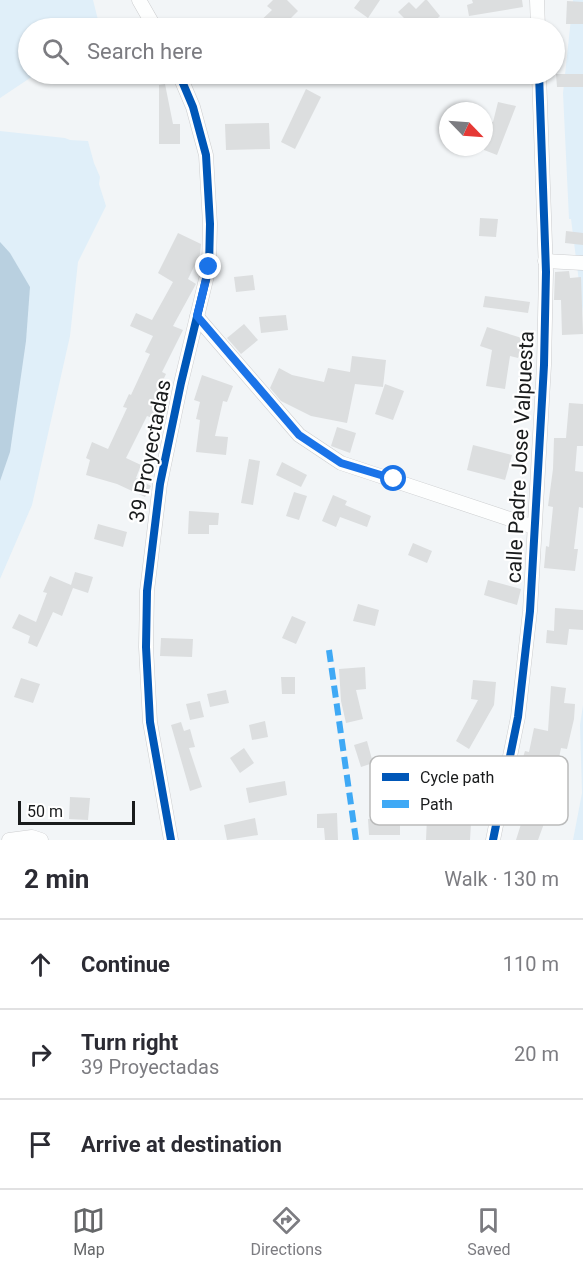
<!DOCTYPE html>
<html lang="en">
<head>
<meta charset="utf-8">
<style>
  :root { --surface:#fff; --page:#f7f7f7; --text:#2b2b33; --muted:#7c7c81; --line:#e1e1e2; --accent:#656769 }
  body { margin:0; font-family:Roboto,sans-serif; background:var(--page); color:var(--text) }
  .compass { position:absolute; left:439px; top:102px; width:54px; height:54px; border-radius:50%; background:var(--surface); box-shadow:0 2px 4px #0004; rotate:115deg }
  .scale { position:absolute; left:18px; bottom:15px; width:117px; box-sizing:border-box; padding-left:6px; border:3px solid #191b1c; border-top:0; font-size:16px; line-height:21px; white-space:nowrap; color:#191b1c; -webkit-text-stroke:4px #fff; paint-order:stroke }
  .stop { position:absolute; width:18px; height:18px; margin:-14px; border:4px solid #1a73e8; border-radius:50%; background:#fff }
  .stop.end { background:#1a73e8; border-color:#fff; box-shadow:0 2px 6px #0008 }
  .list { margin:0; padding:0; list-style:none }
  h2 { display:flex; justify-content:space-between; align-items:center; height:78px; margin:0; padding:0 24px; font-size:26px }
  h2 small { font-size:20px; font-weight:400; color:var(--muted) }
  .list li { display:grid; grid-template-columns:39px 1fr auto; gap:18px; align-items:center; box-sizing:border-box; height:90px; padding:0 24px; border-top:2px solid var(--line) }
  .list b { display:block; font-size:22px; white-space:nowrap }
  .list p { margin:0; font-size:20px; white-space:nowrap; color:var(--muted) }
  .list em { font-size:20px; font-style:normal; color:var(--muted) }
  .icon { flex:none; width:33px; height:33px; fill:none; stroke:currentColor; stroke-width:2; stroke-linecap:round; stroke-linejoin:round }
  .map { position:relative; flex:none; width:583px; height:840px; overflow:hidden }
  .search { position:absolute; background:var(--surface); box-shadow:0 2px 4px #0004; left:18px; right:18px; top:18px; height:66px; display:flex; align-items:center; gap:15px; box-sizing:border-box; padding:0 21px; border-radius:33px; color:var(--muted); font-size:22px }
  .sheet { height:348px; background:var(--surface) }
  nav { display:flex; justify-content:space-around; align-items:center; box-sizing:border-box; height:84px; border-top:2px solid var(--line); background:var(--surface); font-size:16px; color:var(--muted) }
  nav a { display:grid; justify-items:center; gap:3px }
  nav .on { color:var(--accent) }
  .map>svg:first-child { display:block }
  .green { fill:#e0eff9 }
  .water { fill:#b9d0e0 }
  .building { fill:#dcdedf }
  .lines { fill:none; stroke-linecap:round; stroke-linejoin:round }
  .street-casing { stroke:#cccdcf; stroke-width:15 }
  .street { stroke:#fdfefe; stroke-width:14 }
  .quiet { stroke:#3fa9f5; stroke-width:6; stroke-dasharray:12 6; stroke-linecap:butt }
  .cycleway-casing { stroke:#fff; stroke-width:11 }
  .cycleway { stroke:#0057b8; stroke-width:8 }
  .route { stroke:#1a73e8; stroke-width:8 }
  .labels { text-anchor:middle; stroke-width:4.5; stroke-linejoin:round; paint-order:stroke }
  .street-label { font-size:21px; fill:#191b1c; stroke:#fff }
  .key { fill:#fff; stroke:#babbbb; stroke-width:1.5 }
  .key-label { font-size:16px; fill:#191b1c }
</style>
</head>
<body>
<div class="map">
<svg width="583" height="840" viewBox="0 0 583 840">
  <rect width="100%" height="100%" fill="#f2f5f7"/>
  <!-- green -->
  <g class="green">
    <polygon points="0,0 93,0 100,28 28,28 28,74 36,74 0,98"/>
    <polygon points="573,0 583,0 583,313 571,219 569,219 563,93"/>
    <polygon points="0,131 65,138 70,140 88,141 94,163 100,177 99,184 106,206 78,262 70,336 32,505 0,579"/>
    <polygon points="583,705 583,840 573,840 582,793 580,725"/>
  </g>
  <!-- water -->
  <polygon class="water" points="0,242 10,253 30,287 26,341 10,452 0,481"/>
  <!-- building -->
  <g class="building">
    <polygon points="273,0 287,0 298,11 281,28 253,28 272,10 267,6"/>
    <polygon points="360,0 380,0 368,18 354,8"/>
    <polygon points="425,0 427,0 440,16 427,28 395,28 406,20 398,12 409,2 416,9"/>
    <polygon points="472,0 522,0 523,7 469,16 467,5 473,3"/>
    <polygon points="567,1 583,2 583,24 566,24"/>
    <polygon points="556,74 583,74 583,87 557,87"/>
    <polygon points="165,84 173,124 180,124 180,144 159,144 159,85"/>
    <polygon points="306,89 321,97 295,149 281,142"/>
    <polygon points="498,102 516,106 497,155 484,150 484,119 493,122"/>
    <polygon points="269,123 270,149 226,150 225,124"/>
    <polygon points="480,218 498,219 496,237 479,236"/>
    <polygon points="566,231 583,233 583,245 565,243"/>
    <polygon points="178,233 201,244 200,254 188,279 196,284 173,326 183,330 162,372 166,374 155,397 164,401 155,419 147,416 126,458 141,465 136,478 151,486 145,497 117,484 86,475 90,460 86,458 92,442 108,449 127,408 123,407 129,394 131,395 150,354 145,352 153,336 130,326 136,313 152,320 173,282 158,273"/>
    <polygon points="569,271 570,278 581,277 583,334 562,335 561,300 554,300 555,272"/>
    <polygon points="253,275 255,290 236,292 234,277"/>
    <polygon points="485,296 530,302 528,313 483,307"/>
    <polygon points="286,315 288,330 261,333 259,317"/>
    <polygon points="244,324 258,340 241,354 227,338"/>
    <polygon points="487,327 525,339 518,358 510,356 505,389 486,386 492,350 480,346"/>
    <polygon points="352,356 386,360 383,387 355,384 347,423 311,416 281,401 270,388 279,368 292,375 324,382 328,368 350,372"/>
    <polygon points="202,375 233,386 227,402 223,401 215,436 228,437 226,455 196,452 200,420 196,419 200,402 194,400"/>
    <polygon points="385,384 404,391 393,420 375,414"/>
    <polygon points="569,403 583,404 583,446 577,446 575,471 583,472 583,508 579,507 574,549 578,549 575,571 544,568 546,546 549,547 553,507 548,506 553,469 554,438 566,438"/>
    <polygon points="337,427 356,433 350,453 331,446"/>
    <polygon points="473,445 512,455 505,480 467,470"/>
    <polygon points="249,459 260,461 253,505 241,503"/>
    <polygon points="282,462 307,475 301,487 276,475"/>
    <polygon points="294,492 307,496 299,520 286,516"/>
    <polygon points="333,495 347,501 345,505 371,516 367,527 340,517 336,527 322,521"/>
    <polygon points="189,511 219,513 218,525 209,525 209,534 188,534"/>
    <polygon points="98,524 127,532 123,547 94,539"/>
    <polygon points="413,543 432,551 427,563 408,555"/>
    <polygon points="75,572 93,577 88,593 73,588 62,616 53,612 37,647 28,643 30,636 12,628 19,614 36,622 47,593 43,592 50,576 71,585"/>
    <polygon points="488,580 521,589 517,605 484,595"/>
    <polygon points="358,604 379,610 375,626 353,621"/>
    <polygon points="555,608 583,610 583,630 569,629 567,645 546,643 547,630 554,631"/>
    <polygon points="292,616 306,622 296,644 282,638"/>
    <polygon points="161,638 193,639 192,657 160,656"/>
    <polygon points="365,667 366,689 356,690 363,719 346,723 341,701 339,669"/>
    <polygon points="281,677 295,677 295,694 282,694"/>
    <polygon points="21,678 40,684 33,703 14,697"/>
    <polygon points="473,680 496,682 494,705 469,749 456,741 478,700 471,699"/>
    <polygon points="551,686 566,688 564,703 575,704 574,719 567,749 561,748 555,778 519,770 525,751 529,752 534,728 548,731"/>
    <polygon points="226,690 229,703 210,707 207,694"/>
    <polygon points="200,701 204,717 190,720 186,704"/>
    <polygon points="265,721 268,737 252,740 249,725"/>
    <polygon points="181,722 184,731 190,729 195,747 189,748 202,787 190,791 171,725"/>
    <polygon points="367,741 373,763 361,767 354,745"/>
    <polygon points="244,748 254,763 240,773 230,758"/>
    <polygon points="285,781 287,795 249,803 246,788"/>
    <polygon points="418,795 458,798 456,822 471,823 470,840 426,840 427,817 417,816"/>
    <polygon points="70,797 90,798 88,820 69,819"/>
    <polygon points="525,811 546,818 538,840 516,840"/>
    <polygon points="337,813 338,840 325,840 324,828 317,828 317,814"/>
    <polygon points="255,818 258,835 227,840 224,825"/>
    <polygon points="368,819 400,819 400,835 369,835"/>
  </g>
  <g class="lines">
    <defs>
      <g id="street">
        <polyline points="139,0 155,28"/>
        <polyline points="537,0 538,28"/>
        <polyline points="545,261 583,263"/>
        <polyline points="197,317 299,435 341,463 534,527"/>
        <polyline points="9,840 32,837 41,840"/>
        <polyline points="171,840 150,722 146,647 147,591 160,484 181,383 209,267 210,224 206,155 193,107 179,74"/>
        <polyline points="493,840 518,717 530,611 544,365 546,272 539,74"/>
      </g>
    </defs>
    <!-- street casing -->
    <use href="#street" class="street-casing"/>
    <!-- street -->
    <use href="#street" class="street"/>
    <!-- quiet -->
    <polyline class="quiet" points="329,650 356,840"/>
    <defs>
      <g id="cycleway">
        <polyline points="171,840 150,722 146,647 147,591 160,484 181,383 209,267 210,224 206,155 193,107 179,74"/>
        <polyline points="493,840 518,717 530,611 544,365 546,272 539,74"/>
      </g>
    </defs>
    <!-- cycleway casing -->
    <use href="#cycleway" class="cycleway-casing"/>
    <!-- cycleway -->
    <use href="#cycleway" class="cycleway"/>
  </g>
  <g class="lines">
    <!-- route -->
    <polyline class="route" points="209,267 197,316 299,435 341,463 394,479"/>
  </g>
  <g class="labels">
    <!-- street labels -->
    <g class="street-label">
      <text transform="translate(150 451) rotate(-79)" y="7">39 Proyectadas</text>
      <text transform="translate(520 457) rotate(-87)" y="7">calle Padre Jose Valpuesta</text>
    </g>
  </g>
  <!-- legend -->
  <rect x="370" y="756" width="198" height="69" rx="9" class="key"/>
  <rect x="382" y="773" width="27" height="8" fill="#0057b8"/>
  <rect x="382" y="800" width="27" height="8" fill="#3fa9f5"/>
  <g class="key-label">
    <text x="420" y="783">Cycle path</text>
    <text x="420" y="810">Path</text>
  </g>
</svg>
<svg class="compass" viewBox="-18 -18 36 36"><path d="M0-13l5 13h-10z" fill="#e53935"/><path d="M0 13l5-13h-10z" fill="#7c7c81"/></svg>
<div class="scale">50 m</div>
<div class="stop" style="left:394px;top:479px"></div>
<div class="stop end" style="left:209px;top:267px"></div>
<div class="search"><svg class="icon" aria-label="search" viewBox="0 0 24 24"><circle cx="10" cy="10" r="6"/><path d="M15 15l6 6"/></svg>Search here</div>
</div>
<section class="sheet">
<h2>2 min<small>Walk · 130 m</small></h2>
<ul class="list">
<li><svg class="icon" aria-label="ahead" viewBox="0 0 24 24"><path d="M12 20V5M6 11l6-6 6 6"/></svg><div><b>Continue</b></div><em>110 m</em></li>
<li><svg class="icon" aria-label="right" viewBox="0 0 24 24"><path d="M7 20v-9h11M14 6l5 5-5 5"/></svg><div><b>Turn right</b><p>39 Proyectadas</p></div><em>20 m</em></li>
<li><svg class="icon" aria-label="arrive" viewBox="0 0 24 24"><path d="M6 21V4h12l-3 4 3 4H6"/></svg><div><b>Arrive at destination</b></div></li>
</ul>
</section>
<nav>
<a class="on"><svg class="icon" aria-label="map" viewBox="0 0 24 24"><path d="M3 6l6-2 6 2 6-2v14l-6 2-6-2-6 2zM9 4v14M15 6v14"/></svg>Map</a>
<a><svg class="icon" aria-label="directions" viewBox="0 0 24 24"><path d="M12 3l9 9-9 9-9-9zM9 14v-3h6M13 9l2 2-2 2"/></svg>Directions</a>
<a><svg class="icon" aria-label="saved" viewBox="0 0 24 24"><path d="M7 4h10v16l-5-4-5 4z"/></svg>Saved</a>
</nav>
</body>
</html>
